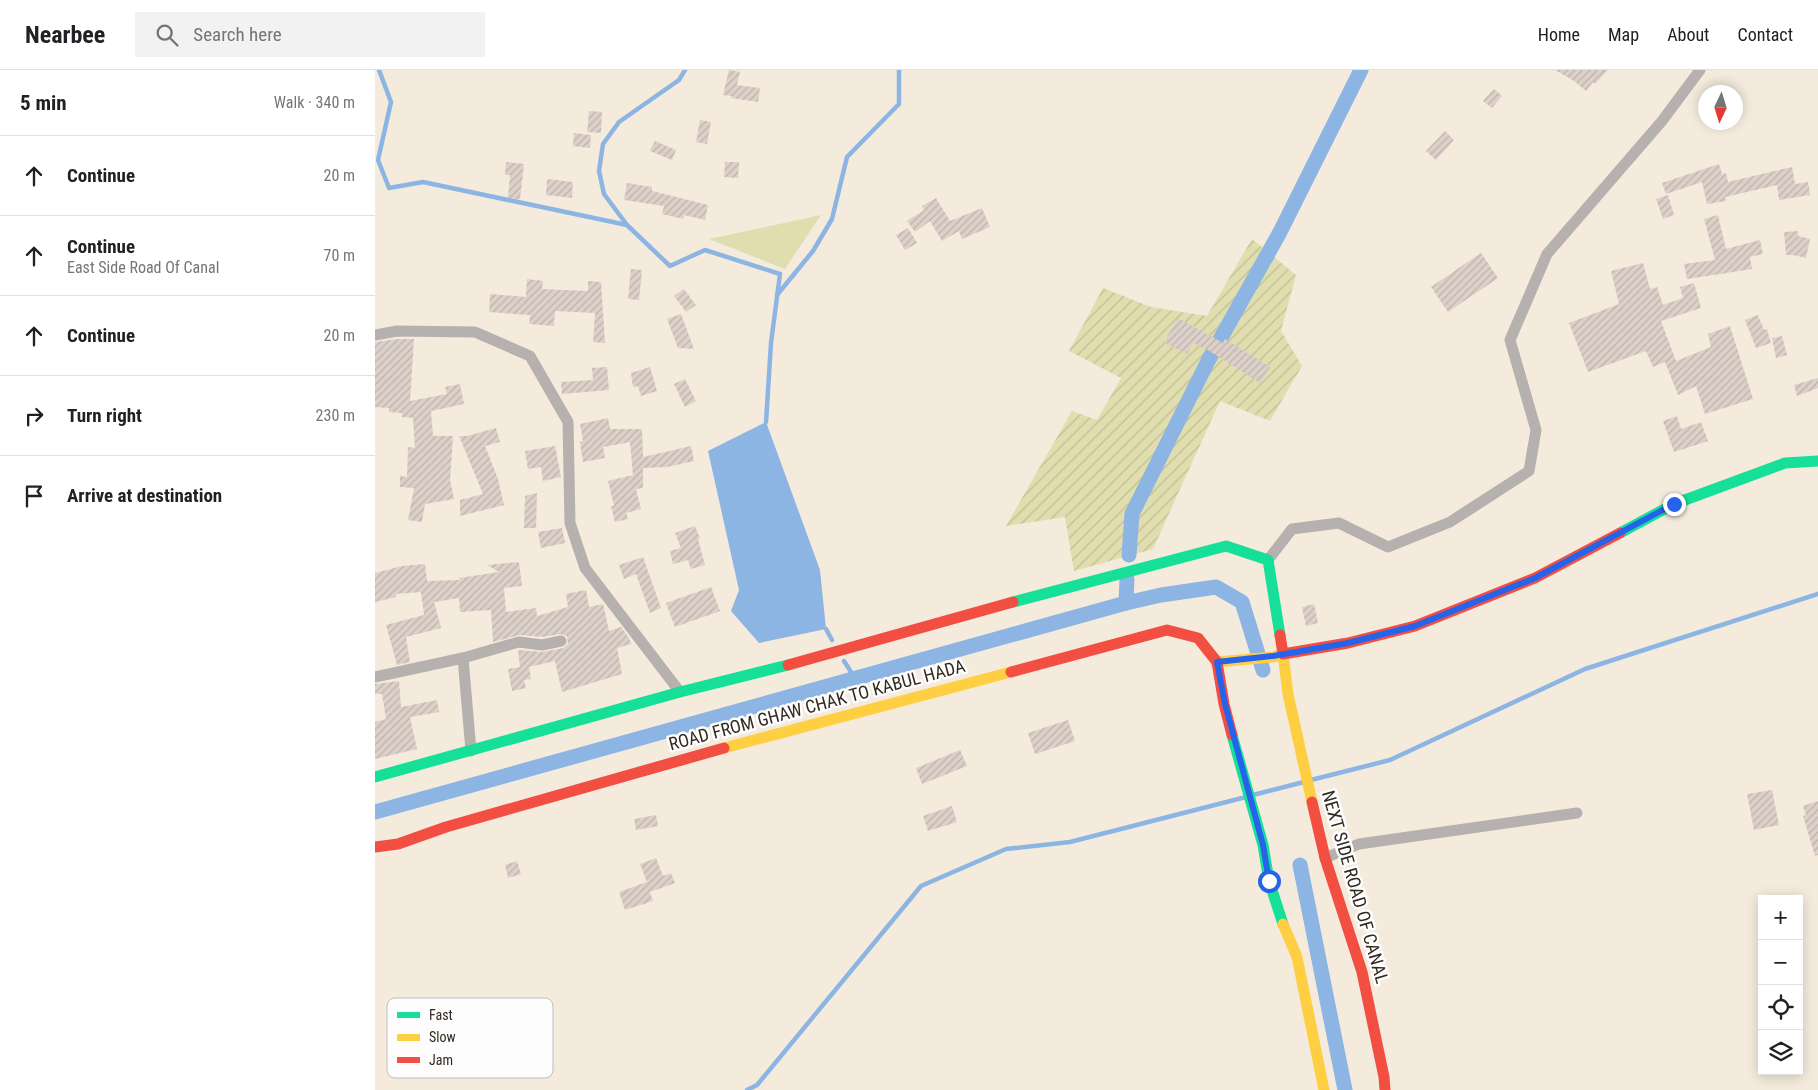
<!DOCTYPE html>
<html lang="en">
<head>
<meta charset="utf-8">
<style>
  :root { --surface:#fff; --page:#f2f2f2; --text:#202124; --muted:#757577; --line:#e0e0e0 }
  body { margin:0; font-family:"Roboto Condensed",sans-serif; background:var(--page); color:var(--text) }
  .controls { position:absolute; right:15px; bottom:15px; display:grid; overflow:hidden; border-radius:0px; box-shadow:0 2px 12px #0003 }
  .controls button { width:45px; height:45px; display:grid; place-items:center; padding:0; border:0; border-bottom:1px solid var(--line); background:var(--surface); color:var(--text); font:25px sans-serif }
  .compass { position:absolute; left:1323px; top:15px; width:45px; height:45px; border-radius:50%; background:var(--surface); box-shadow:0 2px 12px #0003; rotate:184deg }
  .stop { position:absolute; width:15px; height:15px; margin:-11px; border:4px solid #2563eb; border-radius:50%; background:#fff }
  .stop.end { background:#2563eb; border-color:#fff; box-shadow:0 1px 5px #0008 }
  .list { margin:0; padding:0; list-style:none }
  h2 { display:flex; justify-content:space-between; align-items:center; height:65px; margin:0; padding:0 20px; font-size:21px }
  h2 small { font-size:16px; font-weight:400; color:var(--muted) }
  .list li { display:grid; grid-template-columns:32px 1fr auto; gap:15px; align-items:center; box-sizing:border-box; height:80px; padding:0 20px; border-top:1px solid var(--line) }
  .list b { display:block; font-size:19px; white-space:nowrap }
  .list p { margin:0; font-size:16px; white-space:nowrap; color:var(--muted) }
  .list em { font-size:16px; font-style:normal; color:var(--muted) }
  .icon { flex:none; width:28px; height:28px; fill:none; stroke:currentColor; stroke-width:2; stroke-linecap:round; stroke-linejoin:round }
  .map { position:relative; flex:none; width:1443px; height:1020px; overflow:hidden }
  header { display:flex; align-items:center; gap:30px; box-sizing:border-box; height:70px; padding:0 25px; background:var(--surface); border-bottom:1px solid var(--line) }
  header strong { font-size:24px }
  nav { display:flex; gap:28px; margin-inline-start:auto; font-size:18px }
  .search { width:350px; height:45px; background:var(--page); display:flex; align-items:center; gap:12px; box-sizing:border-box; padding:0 18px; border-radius:0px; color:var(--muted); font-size:19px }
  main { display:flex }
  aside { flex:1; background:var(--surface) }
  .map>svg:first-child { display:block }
  .grass { fill:#e0deae }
  .garden { fill:url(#garden-furrows) }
  .water { fill:#8cb5e3 }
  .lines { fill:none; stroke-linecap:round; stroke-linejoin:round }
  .stream { stroke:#8cb5e3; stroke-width:4.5 }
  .canal { stroke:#8cb5e3; stroke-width:15 }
  .building { fill:url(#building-hatch) }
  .street { stroke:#b6b0af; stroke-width:11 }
  .fast { stroke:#16e098; stroke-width:11 }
  .slow { stroke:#ffcf43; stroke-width:11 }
  .jam { stroke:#f24e42; stroke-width:11 }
  .route { stroke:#2563eb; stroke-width:6 }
  .labels { text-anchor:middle; stroke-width:5; stroke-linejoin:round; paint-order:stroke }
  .street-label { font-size:18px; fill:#31291e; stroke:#fdfdfd }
  .key { fill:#fdfdfd; stroke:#c0bdba; stroke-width:1 }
  .key-label { font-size:14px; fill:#31291e }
</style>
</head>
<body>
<header>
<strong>Nearbee</strong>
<div class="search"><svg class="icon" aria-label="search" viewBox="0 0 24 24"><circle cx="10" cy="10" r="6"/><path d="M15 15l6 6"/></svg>Search here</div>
<nav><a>Home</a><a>Map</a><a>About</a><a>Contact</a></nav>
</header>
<main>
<aside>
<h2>5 min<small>Walk · 340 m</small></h2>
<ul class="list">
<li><svg class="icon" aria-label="ahead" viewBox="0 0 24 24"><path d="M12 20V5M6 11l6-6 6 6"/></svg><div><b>Continue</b></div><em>20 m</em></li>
<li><svg class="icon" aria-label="ahead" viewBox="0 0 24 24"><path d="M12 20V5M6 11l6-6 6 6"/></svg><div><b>Continue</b><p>East Side Road Of Canal</p></div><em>70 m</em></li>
<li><svg class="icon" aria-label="ahead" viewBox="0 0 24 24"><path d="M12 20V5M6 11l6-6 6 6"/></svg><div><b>Continue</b></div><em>20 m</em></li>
<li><svg class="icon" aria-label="right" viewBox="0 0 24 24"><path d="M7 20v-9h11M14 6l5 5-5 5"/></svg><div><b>Turn right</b></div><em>230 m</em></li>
<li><svg class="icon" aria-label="arrive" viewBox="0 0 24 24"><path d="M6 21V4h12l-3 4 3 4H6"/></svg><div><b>Arrive at destination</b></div></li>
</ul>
</aside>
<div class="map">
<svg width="1443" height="1020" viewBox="0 0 1443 1020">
  <defs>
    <pattern id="garden-furrows" width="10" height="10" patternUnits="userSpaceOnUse" patternTransform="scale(1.25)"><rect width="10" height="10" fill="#e0deae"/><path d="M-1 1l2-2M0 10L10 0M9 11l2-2" fill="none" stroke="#c1be95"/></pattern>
    <pattern id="building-hatch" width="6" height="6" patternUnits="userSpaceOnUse" patternTransform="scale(1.25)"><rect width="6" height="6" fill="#dcd0c9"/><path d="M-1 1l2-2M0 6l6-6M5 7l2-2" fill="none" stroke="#bdb3ac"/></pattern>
  </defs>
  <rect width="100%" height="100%" fill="#f4ebdd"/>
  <!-- grass -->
  <polygon class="grass" points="446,145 410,199 334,169"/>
  <!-- garden -->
  <polygon class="garden" points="877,169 921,205 906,261 927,296 895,351 845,331 778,479 699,501 690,447 631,456 697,341 722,350 746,308 694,281 728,218 776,237 832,246"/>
  <!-- water -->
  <polygon class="water" points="391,352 445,500 451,559 384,573 356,541 364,520 333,381"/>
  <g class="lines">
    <!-- stream -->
    <g class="stream">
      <polyline points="4,0 16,32 3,90 14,118 48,112 252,155 295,196 330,180 405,204 396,273 391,352"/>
      <polyline points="252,155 229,124 224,101 228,74 244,52 304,10 310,0"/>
      <polyline points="402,225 438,181 457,149 472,87 524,34 524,0"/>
      <polyline points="451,559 457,570"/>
      <polyline points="469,591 480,608"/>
      <polyline points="936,710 1015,690 1210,599 1443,524"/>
      <polyline points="878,725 929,712"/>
      <polyline points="372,1020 382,1015 546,816 631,779 695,772 871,727"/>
    </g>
    <!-- canal -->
    <g class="canal">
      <polyline points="754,485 757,444 833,291 905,162 986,0"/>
      <polyline points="751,533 752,509"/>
      <polyline points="0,742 751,533 786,525 841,517 867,532 888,600"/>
      <polyline points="925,795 970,1020"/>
    </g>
  </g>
  <!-- building -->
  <g class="building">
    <polygon points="354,0 365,2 362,15 385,18 383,32 356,28 357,26 348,25"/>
    <polygon points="1180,0 1233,0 1220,14 1218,12 1211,21 1199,11"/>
    <polygon points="1119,19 1127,26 1117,38 1108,31"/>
    <polygon points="214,41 227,42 226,63 212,62"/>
    <polygon points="325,50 336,52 332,74 321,72"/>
    <polygon points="1070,61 1079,70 1061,90 1051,81"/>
    <polygon points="199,63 216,65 215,78 198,76"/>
    <polygon points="280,71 301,80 297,90 275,81"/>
    <polygon points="131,92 149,94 145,129 133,128 135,105 130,105"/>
    <polygon points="350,92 364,92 363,108 349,107"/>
    <polygon points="1344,94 1347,104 1351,103 1353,112 1417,97 1420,114 1433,112 1435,125 1404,130 1402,115 1350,127 1351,131 1332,134 1327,112 1291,124 1287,113"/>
    <polygon points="172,109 198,112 197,128 171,125"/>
    <polygon points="252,113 277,117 277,121 333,135 330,150 309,145 308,149 287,144 289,136 249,130"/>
    <polygon points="1293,125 1299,145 1288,149 1281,129"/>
    <polygon points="561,128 575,151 607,138 615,157 587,169 584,161 567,171 555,151 540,162 532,151 549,140 547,136"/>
    <polygon points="1343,145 1351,179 1385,170 1388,184 1375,187 1377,199 1312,209 1309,194 1340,190 1329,149"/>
    <polygon points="533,158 542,173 530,180 521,165"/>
    <polygon points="1423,161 1423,166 1435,169 1431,188 1418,185 1411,185 1409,162"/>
    <polygon points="1106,183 1123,208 1073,242 1056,217"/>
    <polygon points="1268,193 1275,219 1282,217 1288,235 1308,228 1305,217 1319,213 1326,238 1286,251 1301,291 1336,277 1333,264 1355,256 1378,329 1330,344 1321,316 1303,325 1290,292 1278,297 1271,281 1213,302 1194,253 1244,234 1236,201"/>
    <polygon points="256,199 267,200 264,230 253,229"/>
    <polygon points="152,209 168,211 167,219 213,221 213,211 226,212 230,273 218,272 220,243 180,241 179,256 154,254 155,245 114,242 115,224 151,227"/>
    <polygon points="309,219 321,235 311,242 299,226"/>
    <polygon points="306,244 319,279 303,278 292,249"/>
    <polygon points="1383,245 1389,260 1392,259 1396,273 1381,278 1370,250"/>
    <polygon points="803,248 848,273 850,269 895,297 885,313 828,277 828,278 818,273 812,284 789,272"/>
    <polygon points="1407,266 1412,285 1401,288 1397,268"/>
    <polygon points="23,269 39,269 35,331 72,324 70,317 85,314 89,334 56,341 58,366 78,366 75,410 79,429 50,434 47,452 33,450 39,418 25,417 25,406 32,407 33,377 40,378 38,348 27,347 27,343 14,342 14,338 0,337 0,272"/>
    <polygon points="232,297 234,320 187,324 186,312 218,310 217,298"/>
    <polygon points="275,297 282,321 266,326 263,316 258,317 256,303"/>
    <polygon points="1443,308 1443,318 1422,326 1419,315"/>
    <polygon points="310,309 321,331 310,337 299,314"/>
    <polygon points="1302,346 1306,359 1326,352 1333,371 1299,382 1288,351"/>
    <polygon points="233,348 235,359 267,359 268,387 316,376 319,391 292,397 268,398 268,418 261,419 266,439 251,443 253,449 240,452 236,436 239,436 233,411 258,405 255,372 228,377 230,388 208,392 205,372 208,371 205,354"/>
    <polygon points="121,358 125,372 110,376 123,409 129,435 85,446 85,430 108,424 84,366 92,366"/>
    <polygon points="180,376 186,407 168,411 166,397 153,399 150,381"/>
    <polygon points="162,423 161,458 149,458 150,426"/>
    <polygon points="320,456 325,468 323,469 330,495 316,499 313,490 298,494 295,481 306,478 300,463"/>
    <polygon points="187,458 190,473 166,478 163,462"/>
    <polygon points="268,487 286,538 275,543 261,504 249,509 244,495"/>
    <polygon points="144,492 147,516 129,518 131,542 161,538 162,546 193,537 191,524 211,520 214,537 228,534 234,561 246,557 254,568 256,574 242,578 247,604 187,622 180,591 154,597 156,609 149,610 151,618 137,621 133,599 145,597 143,580 168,582 188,578 193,574 192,566 185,564 167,567 145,565 118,572 116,540 85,542 84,528 59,532 66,558 31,567 35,592 22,595 11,555 49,545 46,522 21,524 21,527 0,532 0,503 27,496 50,494 52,511 85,510 84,508 124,502 112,495"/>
    <polygon points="336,517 345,541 300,557 291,533"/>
    <polygon points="939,534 943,553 931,556 927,537"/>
    <polygon points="24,611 26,637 62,630 64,642 35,647 42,679 0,689 0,652 11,649 7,624 0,624 0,614"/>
    <polygon points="693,650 700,671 660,684 653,663"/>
    <polygon points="585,680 592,696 547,714 541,698"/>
    <polygon points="1397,720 1404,755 1379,760 1372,724"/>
    <polygon points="1443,731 1443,785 1440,786 1428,746 1431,745 1428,736"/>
    <polygon points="577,736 582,752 553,761 548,746"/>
    <polygon points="281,745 283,756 261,760 259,749"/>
    <polygon points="281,788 288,806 296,803 300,813 275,822 278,831 250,840 244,822 272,812 265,794"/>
    <polygon points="142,791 146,804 133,808 130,795"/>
  </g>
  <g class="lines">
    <!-- street -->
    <g class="street">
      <polyline points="0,265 22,261 100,262 155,286 193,352 195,453 210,498 305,622"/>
      <polyline points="893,490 917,459 964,453 1013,477 1075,452 1154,401 1161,360 1135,270 1172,184 1287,51 1325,0"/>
      <polyline points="88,588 96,681"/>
      <polyline points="0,607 88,588 144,572 167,575 186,571"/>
      <polyline points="950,788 984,774 1202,743"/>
    </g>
    <!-- fast -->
    <g class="fast">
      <polyline points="1245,463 1299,434 1410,393 1443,391"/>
      <polyline points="638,532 851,476 893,490 905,565"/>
      <polyline points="857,665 888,775 894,811 908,854"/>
      <polyline points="0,707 305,622 413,595"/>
    </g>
    <!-- slow -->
    <g class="slow">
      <polyline points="842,592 898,587 908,584 913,624 937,732"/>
      <polyline points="349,678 636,602"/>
      <polyline points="908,854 922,887 949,1020"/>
    </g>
    <!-- jam -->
    <g class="jam">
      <polyline points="905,565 908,584 973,573 1040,556 1160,508 1245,463"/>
      <polyline points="413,595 638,532"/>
      <polyline points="636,602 792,560 823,568 842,592 849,634 857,665"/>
      <polyline points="937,732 950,788 987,902 1009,1007 1010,1020"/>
      <polyline points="0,777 23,774 71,757 349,678"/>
    </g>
  </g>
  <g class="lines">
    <!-- route -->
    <polyline class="route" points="894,811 888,775 850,634 842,592 898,586 973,573 1040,556 1160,508 1299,434"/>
  </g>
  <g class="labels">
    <!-- street labels -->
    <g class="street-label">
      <text transform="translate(442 635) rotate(-15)" y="6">ROAD FROM GHAW CHAK TO KABUL HADA</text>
      <text transform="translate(980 817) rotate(74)" y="6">NEXT SIDE ROAD OF CANAL</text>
    </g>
  </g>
  <!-- legend -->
  <rect x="12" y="928" width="166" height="80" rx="8" class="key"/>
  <rect x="22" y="942" width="23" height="6" fill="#16e098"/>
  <rect x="22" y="964" width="23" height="7" fill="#ffcf43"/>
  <rect x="22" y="987" width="23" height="6" fill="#f24e42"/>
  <g class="key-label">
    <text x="54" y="950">Fast</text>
    <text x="54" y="972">Slow</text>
    <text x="54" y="995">Jam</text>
  </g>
</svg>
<div class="controls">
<button>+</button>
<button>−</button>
<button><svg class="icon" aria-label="locate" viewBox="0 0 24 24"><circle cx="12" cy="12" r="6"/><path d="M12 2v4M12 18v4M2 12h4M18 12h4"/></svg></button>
<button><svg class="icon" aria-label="layers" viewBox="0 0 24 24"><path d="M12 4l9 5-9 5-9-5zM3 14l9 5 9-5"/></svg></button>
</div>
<svg class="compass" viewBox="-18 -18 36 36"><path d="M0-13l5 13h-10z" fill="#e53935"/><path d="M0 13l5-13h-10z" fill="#757577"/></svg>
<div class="stop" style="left:894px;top:811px"></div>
<div class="stop end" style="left:1299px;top:434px"></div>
</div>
</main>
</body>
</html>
